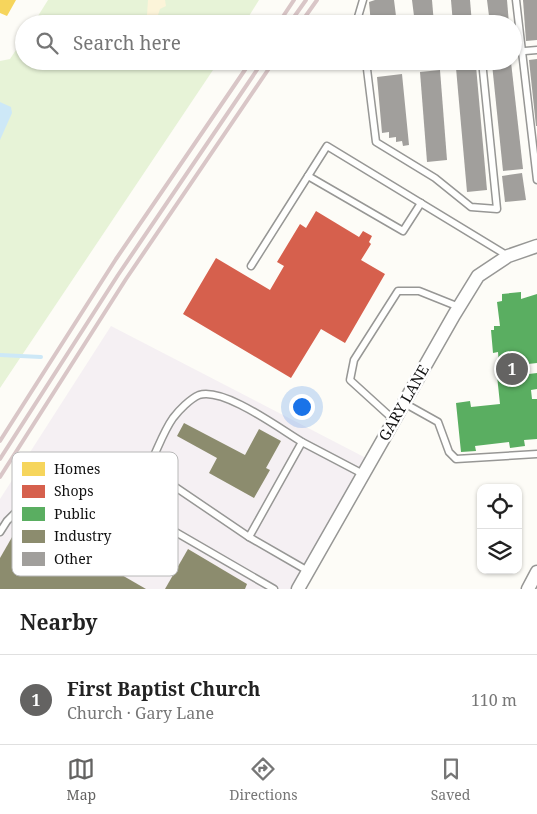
<!DOCTYPE html>
<html lang="en">
<head>
<meta charset="utf-8">
<style>
  :root { --surface:#fff; --page:#f2f2f2; --text:#222; --muted:#767676; --line:#e0e0e0; --accent:#646362 }
  body { margin:0; font-family:"Noto Serif",serif; background:var(--page); color:var(--text) }
  .controls { position:absolute; right:15px; bottom:15px; display:grid; overflow:hidden; border-radius:10px; box-shadow:0 1px 4px #0004 }
  .controls button { width:45px; height:45px; display:grid; place-items:center; padding:0; border:0; border-bottom:1px solid var(--line); background:var(--surface); color:var(--text); font:25px sans-serif }
  .you { position:absolute; left:301px; top:406px; width:18px; height:18px; margin:-12px; border:4px solid #fff; border-radius:50%; background:#1a73e8; box-shadow:0 0 0 8px #1a73e833 }
  .badge { display:grid; place-items:center; width:32px; height:32px; border-radius:50%; background:var(--accent); color:#fff; font-size:16px; font-weight:700 }
  .pin { position:absolute; translate:-50% -50%; border:2px solid #fff; box-shadow:0 1px 5px #0006 }
  .list { margin:0; padding:0; list-style:none }
  h2 { display:flex; justify-content:space-between; align-items:center; height:65px; margin:0; padding:0 20px; font-size:21px }
  h2 small { font-size:16px; font-weight:400; color:var(--muted) }
  .list li { display:grid; grid-template-columns:32px 1fr auto; gap:15px; align-items:center; box-sizing:border-box; height:90px; padding:0 20px; border-top:1px solid var(--line) }
  .list b { display:block; font-size:19px; white-space:nowrap }
  .list p { margin:0; font-size:16px; white-space:nowrap; color:var(--muted) }
  .list em { font-size:16px; font-style:normal; color:var(--muted) }
  .icon { flex:none; width:28px; height:28px; fill:none; stroke:currentColor; stroke-width:2; stroke-linecap:round; stroke-linejoin:round }
  .map { position:relative; flex:none; width:537px; height:589px; overflow:hidden }
  .search { position:absolute; background:var(--surface); box-shadow:0 1px 4px #0004; left:15px; right:15px; top:15px; height:55px; display:flex; align-items:center; gap:12px; box-sizing:border-box; padding:0 18px; border-radius:28px; color:var(--muted); font-size:19px }
  .sheet { height:155px; background:var(--surface) }
  nav { display:flex; justify-content:space-around; align-items:center; box-sizing:border-box; height:70px; border-top:1px solid var(--line); background:var(--surface); font-size:14px; color:var(--muted) }
  nav a { display:grid; justify-items:center; gap:2px }
  nav .on { color:var(--accent) }
  .map>svg:first-child { display:block }
  .industrial { fill:#f5f0f3 }
  .green { fill:#e7f3d7 }
  .sand { fill:#fcf4d9 }
  .water { fill:#cde8f7 }
  .homes { fill:#f6d55c }
  .shops { fill:#d6604d }
  .public { fill:#5aae61 }
  .industry { fill:#8c8c6e }
  .lines { fill:none; stroke-linecap:round; stroke-linejoin:round }
  .stream { stroke:#cde8f7; stroke-width:4 }
  .building { fill:#a19f9c }
  .lane-casing { stroke:#979795; stroke-width:9 }
  .street-casing { stroke:#979795; stroke-width:15 }
  .lane { stroke:#fffffe; stroke-width:6 }
  .street { stroke:#fffffe; stroke-width:12 }
  .rail { stroke:#d9c6c7; stroke-width:4 }
  .labels { text-anchor:middle; stroke-width:5; stroke-linejoin:round; paint-order:stroke }
  .street-label { font-size:15px; fill:#111; stroke:#fff }
  .key { fill:#fff; stroke:#b8b8b8; stroke-width:1 }
  .key-label { font-size:14px; fill:#111 }
</style>
</head>
<body>
<div class="map">
<svg width="537" height="589" viewBox="0 0 537 589">
  <rect width="100%" height="100%" fill="#fdfcf7"/>
  <!-- industrial -->
  <polygon class="industrial" points="111,326 366,458 295,589 0,589 0,499"/>
  <!-- green -->
  <g class="green">
    <polygon points="48,0 259,0 244,24 33,24"/>
    <polygon points="24,38 24,61 219,61 0,388 0,61 10,59"/>
  </g>
  <!-- sand -->
  <polygon class="sand" points="148,0 165,0 166,6 160,9 158,15 151,17 147,15"/>
  <!-- water -->
  <polygon class="water" points="0,102 11,107 12,113 0,140"/>
  <!-- homes -->
  <polygon class="homes" points="0,0 16,0 7,16 0,13"/>
  <!-- shops -->
  <polygon class="shops" points="316,211 359,237 363,231 372,236 369,242 371,244 361,260 385,274 345,343 321,329 291,378 183,314 216,258 270,290 284,266 277,262 300,224 306,228"/>
  <!-- public -->
  <polygon class="public" points="521,292 521,299 537,294 537,363 528,364 529,374 537,373 537,389 531,390 532,399 537,399 537,439 524,440 525,446 510,448 509,442 475,446 476,451 461,452 456,403 470,401 471,407 500,404 496,366 499,365 498,352 493,353 491,330 494,330 494,326 500,326 497,302 502,301 502,294"/>
  <!-- industry -->
  <g class="industry">
    <polygon points="184,423 245,455 259,429 281,441 266,468 270,470 254,498 209,473 217,458 177,436"/>
    <polygon points="23,518 146,589 0,589 0,558"/>
    <polygon points="188,549 247,584 245,589 165,589"/>
  </g>
  <g class="lines">
    <!-- stream -->
    <polyline class="stream" points="0,355 41,357"/>
  </g>
  <!-- building -->
  <g class="building">
    <polygon points="375,0 394,0 397,24 371,24 369,2"/>
    <polygon points="412,0 432,0 434,24 415,24"/>
    <polygon points="451,0 470,0 472,24 453,24"/>
    <polygon points="487,0 507,0 509,24 490,24"/>
    <polygon points="523,0 537,0 537,40 526,41"/>
    <polygon points="537,59 537,126 536,126 529,60"/>
    <polygon points="511,62 523,169 503,171 492,64"/>
    <polygon points="476,66 487,190 467,192 456,68"/>
    <polygon points="440,70 447,160 427,162 420,72"/>
    <polygon points="402,74 409,145 403,146 402,141 396,142 396,137 389,138 389,132 382,133 377,77"/>
    <polygon points="522,173 526,200 505,202 502,176"/>
  </g>
  <g class="lines">
    <defs>
      <g id="lane">
        <polyline points="516,0 537,180"/>
        <polyline points="359,24 358,17 363,0"/>
        <polyline points="513,52 537,50"/>
        <polyline points="366,61 376,142 435,178 471,207 497,209 482,61"/>
        <polyline points="367,66 418,61"/>
        <polyline points="308,176 403,231 421,203"/>
        <polyline points="251,266 327,146 508,256"/>
        <polyline points="404,403 438,422 449,452 456,459 537,454"/>
        <polyline points="394,420 350,380 354,360 398,291 419,291 459,307"/>
        <polyline points="0,532 7,521 49,479 77,475 274,589"/>
        <path d="M 249,537 L 165,480 L 149,466 C 157,451 163,432 173,418 C 179,410 190,399 199,395 C 224,387 280,429 302,442"/>
        <polyline points="308,571 249,537 302,442 363,474"/>
      </g>
      <g id="street">
        <polyline points="298,589 454,315 478,276 508,256 537,246"/>
        <polyline points="528,589 537,572"/>
      </g>
    </defs>
    <!-- lane casing -->
    <use href="#lane" class="lane-casing"/>
    <!-- street casing -->
    <use href="#street" class="street-casing"/>
    <!-- lane -->
    <use href="#lane" class="lane"/>
    <!-- street -->
    <use href="#street" class="street"/>
    <!-- rail -->
    <g class="rail">
      <polyline points="278,24 294,0"/>
      <polyline points="289,24 306,0"/>
      <polyline points="300,24 317,0"/>
      <polyline points="0,441 116,259 251,61"/>
      <polyline points="0,459 118,275 263,61"/>
      <polyline points="0,477 126,279 274,61"/>
    </g>
  </g>
  <g class="labels">
    <!-- street labels -->
    <g class="street-label">
      <text transform="translate(404 403) rotate(-60)" y="5">GARY LANE</text>
    </g>
  </g>
  <!-- legend -->
  <rect x="12" y="452" width="166" height="124" rx="8" class="key"/>
  <rect x="22" y="462" width="23" height="14" fill="#f6d55c"/>
  <rect x="22" y="485" width="23" height="13" fill="#d6604d"/>
  <rect x="22" y="507" width="23" height="14" fill="#5aae61"/>
  <rect x="22" y="530" width="23" height="13" fill="#8c8c6e"/>
  <rect x="22" y="552" width="23" height="14" fill="#a19f9c"/>
  <g class="key-label">
    <text x="54" y="474">Homes</text>
    <text x="54" y="496">Shops</text>
    <text x="54" y="519">Public</text>
    <text x="54" y="541">Industry</text>
    <text x="54" y="564">Other</text>
  </g>
</svg>
<div class="controls">
<button><svg class="icon" aria-label="locate" viewBox="0 0 24 24"><circle cx="12" cy="12" r="6"/><path d="M12 2v4M12 18v4M2 12h4M18 12h4"/></svg></button>
<button><svg class="icon" aria-label="layers" viewBox="0 0 24 24"><path d="M12 4l9 5-9 5-9-5zM3 14l9 5 9-5"/></svg></button>
</div>
<div class="you"></div>
<div class="pin badge" style="left:512px;top:369px">1</div>
<div class="search"><svg class="icon" aria-label="search" viewBox="0 0 24 24"><circle cx="10" cy="10" r="6"/><path d="M15 15l6 6"/></svg>Search here</div>
</div>
<section class="sheet">
<h2>Nearby<small></small></h2>
<ul class="list">
<li><span class="badge">1</span><div><b>First Baptist Church</b><p>Church · Gary Lane</p></div><em>110 m</em></li>
</ul>
</section>
<nav>
<a class="on"><svg class="icon" aria-label="map" viewBox="0 0 24 24"><path d="M3 6l6-2 6 2 6-2v14l-6 2-6-2-6 2zM9 4v14M15 6v14"/></svg>Map</a>
<a><svg class="icon" aria-label="directions" viewBox="0 0 24 24"><path d="M12 3l9 9-9 9-9-9zM9 14v-3h6M13 9l2 2-2 2"/></svg>Directions</a>
<a><svg class="icon" aria-label="saved" viewBox="0 0 24 24"><path d="M7 4h10v16l-5-4-5 4z"/></svg>Saved</a>
</nav>
</body>
</html>
